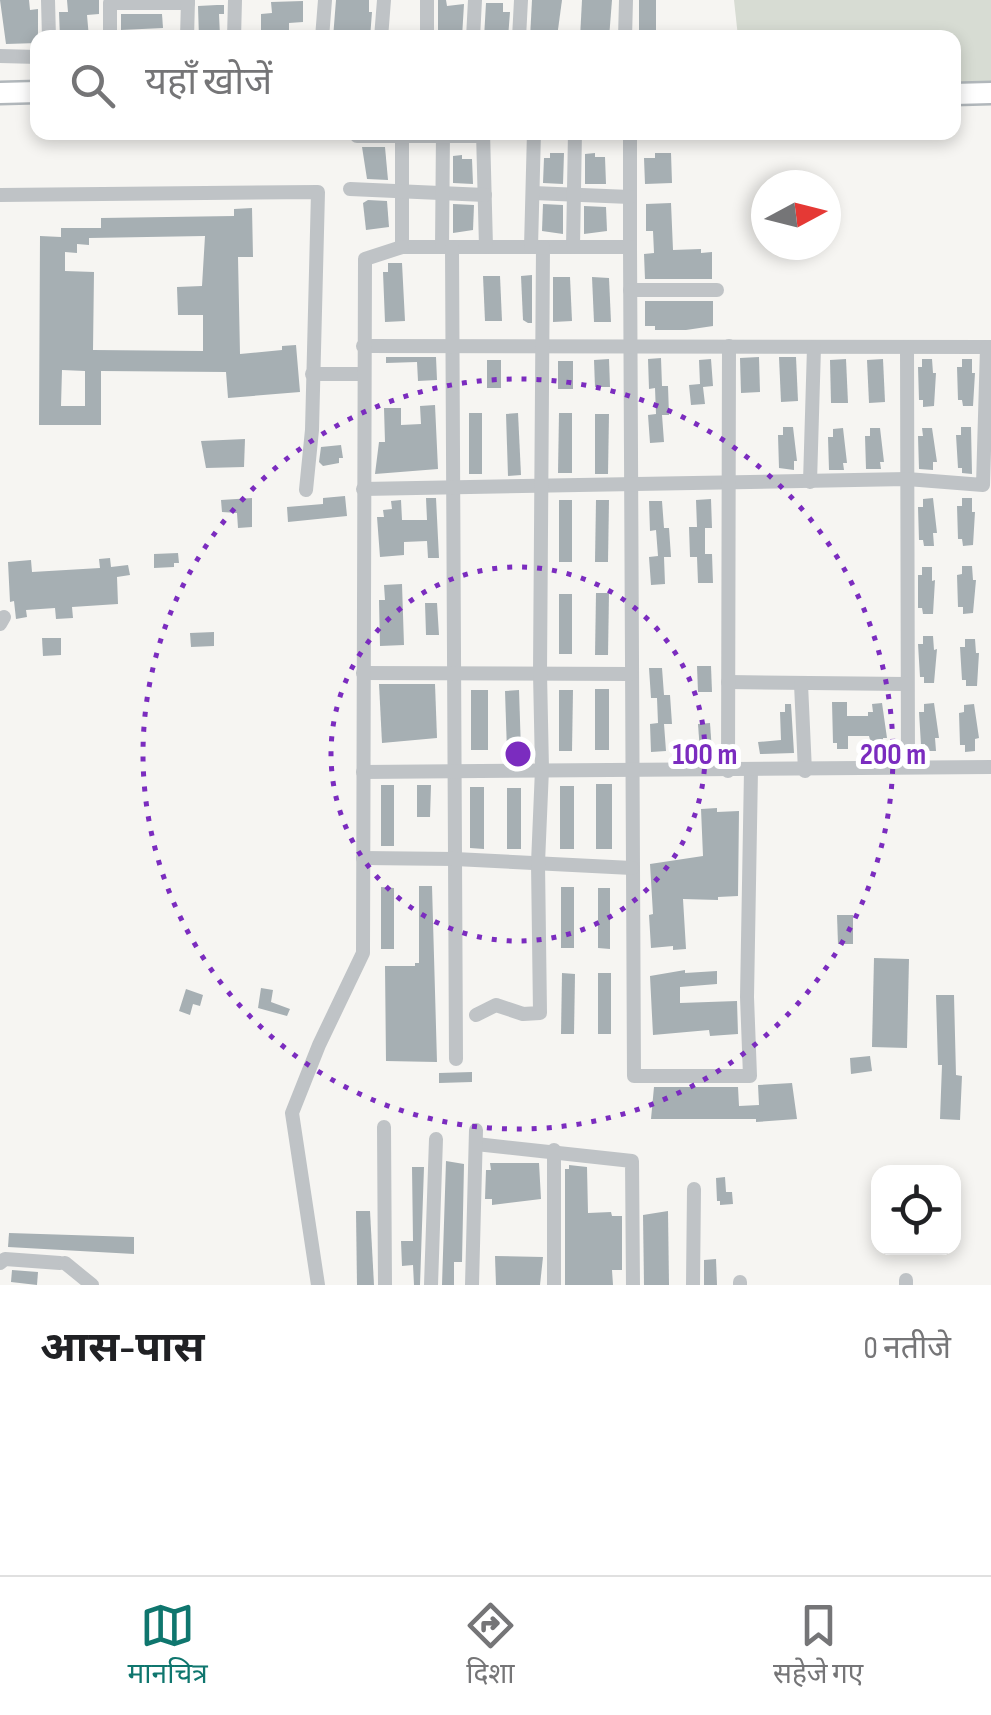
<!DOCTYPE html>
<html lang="hi">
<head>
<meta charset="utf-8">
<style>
  :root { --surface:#fff; --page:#f6f6f6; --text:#202124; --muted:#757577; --line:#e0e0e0; --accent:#0f766e }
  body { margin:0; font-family:"Sofia Sans Condensed","Noto Sans Devanagari",sans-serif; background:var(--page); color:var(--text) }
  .controls { position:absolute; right:30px; bottom:30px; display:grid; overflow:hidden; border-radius:20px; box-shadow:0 5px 15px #0003 }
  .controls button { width:90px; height:90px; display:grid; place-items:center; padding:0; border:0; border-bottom:2px solid var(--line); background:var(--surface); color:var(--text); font:50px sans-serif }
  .compass { position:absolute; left:751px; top:170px; width:90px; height:90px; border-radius:50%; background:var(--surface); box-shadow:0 5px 15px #0003; rotate:83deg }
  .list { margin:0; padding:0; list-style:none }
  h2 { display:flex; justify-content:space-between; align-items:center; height:130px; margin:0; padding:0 40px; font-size:42px }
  h2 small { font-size:32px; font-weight:400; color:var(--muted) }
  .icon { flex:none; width:55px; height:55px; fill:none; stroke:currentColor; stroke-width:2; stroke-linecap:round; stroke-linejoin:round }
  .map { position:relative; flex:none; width:991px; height:1285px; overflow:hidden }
  .search { position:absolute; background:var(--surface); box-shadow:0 5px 15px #0003; left:30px; right:30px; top:30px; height:110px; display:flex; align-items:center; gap:25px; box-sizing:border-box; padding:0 35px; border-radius:20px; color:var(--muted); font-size:38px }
  .sheet { height:290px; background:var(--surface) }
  nav { display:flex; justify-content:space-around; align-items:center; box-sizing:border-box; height:140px; border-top:2px solid var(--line); background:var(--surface); font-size:28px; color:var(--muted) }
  nav a { display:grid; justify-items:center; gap:5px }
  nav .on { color:var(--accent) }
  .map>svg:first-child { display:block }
  .green { fill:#d7dcd3 }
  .building { fill:#a6afb3; fill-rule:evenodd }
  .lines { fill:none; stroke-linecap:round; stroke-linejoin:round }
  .secondary-casing { stroke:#b1b7bb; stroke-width:25 }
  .street { stroke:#bfc3c6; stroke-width:14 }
  .secondary { stroke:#fff; stroke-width:20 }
  .ring { fill:none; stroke:#7b2cbf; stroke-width:5; stroke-dasharray:5 10 }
  .centre { fill:#7b2cbf; stroke:#fff; stroke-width:5 }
  .ring-label { font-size:30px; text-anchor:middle; font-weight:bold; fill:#7b2cbf; stroke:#fff; stroke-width:10; stroke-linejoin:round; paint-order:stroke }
</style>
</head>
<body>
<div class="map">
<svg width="991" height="1285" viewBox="0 0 991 1285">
  <rect width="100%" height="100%" fill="#f6f5f2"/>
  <!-- green -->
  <polygon class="green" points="734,0 991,0 991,83 954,83 954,38 738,37"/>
  <!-- building -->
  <g class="building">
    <polygon points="0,0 29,0 30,10 38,9 38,43 6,44"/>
    <polygon points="67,0 99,0 99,14 87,15 89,38 60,38 59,12 68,12"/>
    <polygon points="336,0 369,0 369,12 372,12 370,38 333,38"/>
    <polygon points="438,0 446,0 447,6 464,4 462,37 438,38"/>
    <polygon points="532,0 562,0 557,37 530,38"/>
    <polygon points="582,0 612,0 609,38 580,38"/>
    <rect x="639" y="0" width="17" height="38"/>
    <polygon points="303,1 303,22 289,23 289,38 261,38 261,14 272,13 271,2"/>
    <polygon points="486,3 503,3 503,12 510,12 508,38 484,38"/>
    <polygon points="217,5 224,5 224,14 219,14 220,36 199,38 198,6"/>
    <polygon points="121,14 162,14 163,28 121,30"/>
    <polygon points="362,147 385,147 388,180 367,179"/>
    <polygon points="550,153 564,153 563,184 543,183 544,158 550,158"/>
    <polygon points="595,153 595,157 605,157 606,184 585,184 585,154"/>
    <polygon points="655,153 671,153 672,183 645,184 644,158 655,158"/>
    <polygon points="462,155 462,159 472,159 473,184 453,183 453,156"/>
    <polygon points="368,200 387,201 389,227 366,230 363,203"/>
    <polygon points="671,203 673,250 701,249 701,253 712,252 712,279 645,279 644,254 654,253 653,231 646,231 646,204"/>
    <polygon points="453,204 474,205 473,230 453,233"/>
    <polygon points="543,204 563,205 563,234 542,231"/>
    <polygon points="584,206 606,207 607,231 584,234"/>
    <path d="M 252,208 L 253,257 L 238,257 L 240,354 L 282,350 L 282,346 L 296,345 L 300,392 L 228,398 L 226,372 L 101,371 L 101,425 L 39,425 L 40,236 L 61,237 L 61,228 L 101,228 L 101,218 L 234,216 L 234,209 ZM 205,236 L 202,286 L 177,287 L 178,315 L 203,315 L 203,351 L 93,350 L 94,272 L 65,271 L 65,252 L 77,253 L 77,244 L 89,245 L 89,238 ZM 62,370 L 85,371 L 85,406 L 61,406 Z"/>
    <polygon points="388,263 402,263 405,321 385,322 383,272 388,272"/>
    <polygon points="532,275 532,323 528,323 523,320 521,276"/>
    <polygon points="483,276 500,276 502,321 485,321"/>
    <polygon points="553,277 570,277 572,321 553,322"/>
    <polygon points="592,277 609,278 611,322 594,322"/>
    <polygon points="645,301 713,301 713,326 686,330 655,330 655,326 645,326"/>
    <polygon points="386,357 436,357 437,380 418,381 417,362 386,363"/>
    <polygon points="759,357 760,392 741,393 740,358"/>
    <polygon points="779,357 796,357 798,401 781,402"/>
    <polygon points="661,358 662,386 668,386 669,415 662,415 664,442 650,443 648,415 656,414 655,388 649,389 648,359"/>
    <polygon points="609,359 610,387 595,387 594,360"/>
    <polygon points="711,359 713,386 703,387 705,404 691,405 689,385 700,384 699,360"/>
    <polygon points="846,359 848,403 831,403 830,360"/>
    <polygon points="883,359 885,402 869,403 867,360"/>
    <polygon points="922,359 932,359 933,373 936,373 934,406 923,407 923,400 919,400 918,367 922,367"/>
    <polygon points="962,359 972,359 972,373 975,373 973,406 963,406 962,400 958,400 957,367 962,367"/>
    <rect x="487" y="360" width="14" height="28"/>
    <rect x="558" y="361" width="15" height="28"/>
    <polygon points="435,405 438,469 375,474 379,442 385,442 384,408 401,408 401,425 421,424 420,406"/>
    <rect x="469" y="413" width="13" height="61"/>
    <polygon points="518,413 521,475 508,476 506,414"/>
    <polygon points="559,413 572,413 572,473 558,473"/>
    <polygon points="595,414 609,414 608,474 595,474"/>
    <polygon points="783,427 793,427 797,461 794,461 794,470 779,468 778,435 783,435"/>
    <polygon points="961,427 971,427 972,474 962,473 962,468 958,468 956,435 961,435"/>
    <polygon points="843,428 847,463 843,463 844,470 829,470 828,437 833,437 833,429"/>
    <polygon points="870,428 880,428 884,462 880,462 881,469 866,469 865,436 870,436"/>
    <polygon points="922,428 932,428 937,462 933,462 933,470 919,469 918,436 923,436"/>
    <polygon points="245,439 244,467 206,468 201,441"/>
    <polygon points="341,445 343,458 339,458 339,463 323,466 319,462 321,447"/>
    <polygon points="345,496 347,516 288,522 287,507 323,504 323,498"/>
    <polygon points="252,498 252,527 238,528 237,513 222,512 221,500"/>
    <polygon points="426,498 436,498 439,558 428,558 427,541 404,542 404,555 380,557 377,517 384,517 383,510 392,509 391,501 401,500 402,520 427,520"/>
    <polygon points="933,498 937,533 933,533 934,546 924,546 923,540 919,540 918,507 923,507 923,499"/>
    <polygon points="962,498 972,498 972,512 975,512 973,545 963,546 962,539 958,539 957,506 962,506"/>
    <polygon points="711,499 712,528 705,528 705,554 712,554 713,583 698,583 697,557 690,557 689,527 697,527 696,500"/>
    <rect x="559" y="500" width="13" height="62"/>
    <polygon points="596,500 609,500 608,562 595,562"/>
    <polygon points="649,501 662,501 664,528 669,528 671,557 664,557 665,584 651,585 649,557 658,556 656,530 650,531"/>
    <polygon points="178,553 179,563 174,563 174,567 154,568 154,554"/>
    <polygon points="110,558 111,567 128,565 130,575 117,577 118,604 72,607 73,618 56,619 55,608 26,610 27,617 16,619 14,601 10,602 8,562 31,560 32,572 100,568 99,559"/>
    <polygon points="962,566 972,566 973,580 976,580 973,613 963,614 963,607 958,607 957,575 962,574"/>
    <polygon points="922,567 932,567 932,581 935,580 933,614 923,614 922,608 918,608 918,575 922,575"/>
    <polygon points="402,584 404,645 380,646 379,600 385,600 384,585"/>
    <polygon points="596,593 609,593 608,655 595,655"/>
    <rect x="559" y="594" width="13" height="60"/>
    <polygon points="425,603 437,603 439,635 426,635"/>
    <polygon points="214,632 214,646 191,647 190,633"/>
    <polygon points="923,636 933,636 934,650 937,649 934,683 924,683 924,677 920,677 918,644 923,644"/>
    <polygon points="42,638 61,638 61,655 43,656"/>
    <polygon points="965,639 975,639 976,653 979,653 977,686 966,686 966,680 962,680 960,647 965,647"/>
    <polygon points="697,666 711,666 712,692 698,692"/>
    <polygon points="649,668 662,668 664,695 670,695 672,724 664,724 666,751 651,752 650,724 658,723 657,698 651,698"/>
    <polygon points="379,684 435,684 437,738 382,743"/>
    <rect x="595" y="689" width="14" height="61"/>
    <rect x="471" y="690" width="17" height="60"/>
    <polygon points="519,690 521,751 507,752 505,691"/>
    <polygon points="559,690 573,690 572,751 559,751"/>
    <polygon points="832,702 847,702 847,716 868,716 868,712 873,712 872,704 882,703 887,738 883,738 884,751 873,751 869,736 848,736 848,749 837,749 837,743 833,743"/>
    <polygon points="934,703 939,738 935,738 936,751 925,751 925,744 921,745 919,712 924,712 924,704"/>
    <polygon points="785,704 791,704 794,753 760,754 758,742 781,740 780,712 785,712"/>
    <polygon points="974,704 979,738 975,739 975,751 965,752 965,745 960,745 959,713 964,712 964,705"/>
    <polygon points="710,723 712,751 700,752 698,724"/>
    <rect x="596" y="784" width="16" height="65"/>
    <rect x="381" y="785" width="13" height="61"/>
    <polygon points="417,785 431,785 430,817 417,817"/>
    <rect x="560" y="786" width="14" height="63"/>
    <polygon points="470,787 484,787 484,849 470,848"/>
    <rect x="507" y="788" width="14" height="61"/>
    <polygon points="717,808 717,812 739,811 738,896 718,897 718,900 683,899 686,949 673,950 673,946 651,948 649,915 653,914 650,864 703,856 701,809"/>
    <polygon points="419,886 432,886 437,1062 386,1061 385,966 415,966 415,963 419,963"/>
    <polygon points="381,887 394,888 394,949 381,949"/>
    <rect x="561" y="887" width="13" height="61"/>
    <polygon points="598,888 610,888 610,949 598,948"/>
    <polygon points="837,915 853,915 853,944 838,944"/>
    <polygon points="874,958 909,959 907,1048 872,1047"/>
    <polygon points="685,970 685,973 717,971 717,984 680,987 680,1003 737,1001 738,1034 710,1036 709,1030 653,1035 650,976"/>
    <polygon points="562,973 575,974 574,1034 561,1034"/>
    <rect x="598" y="973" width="13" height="61"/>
    <polygon points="261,988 273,990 271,1002 290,1009 287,1016 258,1008"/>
    <polygon points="186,989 203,995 200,1006 193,1004 190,1015 179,1011"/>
    <polygon points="936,995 954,995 956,1075 962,1076 960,1120 940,1119 942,1065 938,1065"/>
    <polygon points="870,1056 872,1071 851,1074 850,1058"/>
    <polygon points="472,1072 472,1082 439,1083 439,1073"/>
    <polygon points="792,1083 797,1119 756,1122 756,1119 651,1119 654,1087 738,1087 739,1106 759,1105 758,1085"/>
    <polygon points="446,1161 464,1164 462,1262 454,1262 454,1285 442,1285"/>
    <polygon points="490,1163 539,1163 541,1199 492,1205 492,1199 485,1199 486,1170 491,1170"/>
    <polygon points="569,1165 587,1167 588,1213 611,1212 612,1216 622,1216 622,1270 612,1270 613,1285 565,1285 565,1169 569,1169"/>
    <polygon points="412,1167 424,1167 420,1285 414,1285 413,1265 402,1266 401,1241 413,1241"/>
    <polygon points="725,1177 726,1192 732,1192 733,1204 720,1205 720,1201 717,1201 716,1178"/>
    <polygon points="356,1211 370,1211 374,1285 357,1285"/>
    <polygon points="668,1211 669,1285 644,1285 643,1215"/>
    <polygon points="9,1233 134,1237 134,1254 8,1247"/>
    <polygon points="495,1256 543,1257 540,1285 496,1285"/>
    <polygon points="716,1259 717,1285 704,1285 704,1260"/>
    <polygon points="12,1270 38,1272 37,1285 11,1282"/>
  </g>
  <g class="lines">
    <defs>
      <g id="secondary">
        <polyline points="0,93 38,92"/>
        <polyline points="954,94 991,93"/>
      </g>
    </defs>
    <!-- secondary casing -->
    <use href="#secondary" class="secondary-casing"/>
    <!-- street -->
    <g class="street">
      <polyline points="48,0 49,38"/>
      <polyline points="110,38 110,3 188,3"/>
      <polyline points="187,38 188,0"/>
      <polyline points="234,38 235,0"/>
      <polyline points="322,38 325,0"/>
      <polyline points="381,38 384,0"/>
      <polyline points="427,38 427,0"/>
      <polyline points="473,38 475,0"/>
      <polyline points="519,38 521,0"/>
      <polyline points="625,38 626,0"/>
      <polyline points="0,56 38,57"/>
      <polyline points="402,132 402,247 630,247 630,132"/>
      <polyline points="483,132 486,247"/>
      <polyline points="357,136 483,136"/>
      <polyline points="350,189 485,195"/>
      <polyline points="533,193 630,197"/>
      <polyline points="0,195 318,192 312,430 306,490"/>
      <polyline points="442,247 443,132"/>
      <polyline points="452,247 456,1059"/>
      <polyline points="531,247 534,132"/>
      <polyline points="573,247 575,132"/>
      <polyline points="630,247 634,1076 750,1076 747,997 751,770"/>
      <polyline points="630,290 717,290"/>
      <polyline points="363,346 991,347"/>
      <polyline points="907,347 908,767"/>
      <polyline points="312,374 363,374"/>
      <polyline points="810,482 814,347"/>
      <polyline points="363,489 907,479 983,485 987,347"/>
      <polyline points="0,624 4,617"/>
      <polyline points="363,673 631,674"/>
      <polyline points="728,682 906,684"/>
      <polyline points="801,684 805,771"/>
      <polyline points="728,771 729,346"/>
      <path d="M 363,772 C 572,771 782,768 991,767"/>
      <polyline points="363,858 455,859 632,868"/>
      <polyline points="476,1015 496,1005 523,1014 540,1013 538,863 542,769 540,673 543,247"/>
      <polyline points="384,1127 385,1285"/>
      <polyline points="476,1144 632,1161 633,1285"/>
      <polyline points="0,1263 5,1259 60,1263"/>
      <polyline points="65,1263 92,1285"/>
      <polyline points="906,1280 906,1285"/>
      <polyline points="740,1282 740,1285"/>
      <polyline points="318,1285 292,1113 319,1045 363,953 365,259 402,247"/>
      <polyline points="431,1285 436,1139"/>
      <polyline points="472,1285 476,1130"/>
      <polyline points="554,1285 554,1150"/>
      <polyline points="693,1285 694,1189"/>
    </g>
    <!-- secondary -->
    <use href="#secondary" class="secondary"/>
  </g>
  <!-- distance rings -->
  <g class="ring">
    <circle cx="518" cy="754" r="187"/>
    <circle cx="518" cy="754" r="375"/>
  </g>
  <circle cx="518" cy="754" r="15" class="centre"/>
  <g class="ring-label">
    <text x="705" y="764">100 m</text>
    <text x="893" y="764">200 m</text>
  </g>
</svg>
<div class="controls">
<button><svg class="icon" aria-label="locate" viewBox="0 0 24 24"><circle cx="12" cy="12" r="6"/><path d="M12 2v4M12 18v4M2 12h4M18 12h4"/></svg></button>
</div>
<svg class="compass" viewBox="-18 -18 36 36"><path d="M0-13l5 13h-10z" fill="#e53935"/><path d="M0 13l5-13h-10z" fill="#757577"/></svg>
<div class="search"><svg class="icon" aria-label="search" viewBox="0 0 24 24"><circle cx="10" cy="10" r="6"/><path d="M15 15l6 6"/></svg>यहाँ खोजें</div>
</div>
<section class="sheet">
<h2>आस-पास<small>0 नतीजे</small></h2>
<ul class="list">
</ul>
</section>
<nav>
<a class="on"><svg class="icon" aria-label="map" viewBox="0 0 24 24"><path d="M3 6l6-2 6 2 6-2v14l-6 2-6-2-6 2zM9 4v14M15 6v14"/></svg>मानचित्र</a>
<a><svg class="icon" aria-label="directions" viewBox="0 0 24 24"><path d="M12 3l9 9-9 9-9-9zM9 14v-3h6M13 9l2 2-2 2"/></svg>दिशा</a>
<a><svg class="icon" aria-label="saved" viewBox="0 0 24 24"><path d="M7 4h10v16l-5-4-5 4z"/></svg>सहेजे गए</a>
</nav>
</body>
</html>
